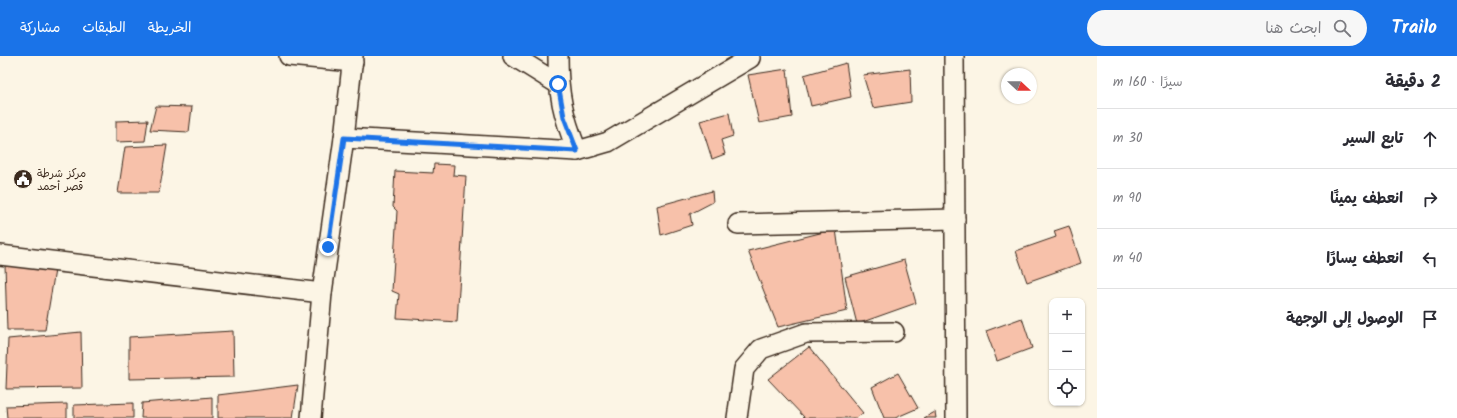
<!DOCTYPE html>
<html lang="ar">
<head>
<meta charset="utf-8">
<style>
  :root { --surface:#fff; --page:#f7f7f7; --text:#2b2b33; --muted:#7c7c81; --line:#e1e1e2; --accent:#1a73e8 }
  body { margin:0; font-family:Kalam,"Playpen Sans Arabic",sans-serif; background:var(--page); color:var(--text); direction:rtl }
  .controls { position:absolute; right:12px; bottom:12px; display:grid; overflow:hidden; border-radius:8px; box-shadow:0 1px 3px #0004 }
  .controls button { width:36px; height:36px; display:grid; place-items:center; padding:0; border:0; border-bottom:1px solid var(--line); background:var(--surface); color:var(--text); font:20px sans-serif }
  .compass { position:absolute; left:1001px; top:12px; width:36px; height:36px; border-radius:50%; background:var(--surface); box-shadow:0 1px 3px #0004; rotate:112deg }
  .stop { position:absolute; width:12px; height:12px; margin:-9px; border:3px solid #1a73e8; border-radius:50%; background:#fff }
  .stop.end { background:#1a73e8; border-color:#fff; box-shadow:0 1px 4px #0008 }
  .list { margin:0; padding:0; list-style:none }
  h2 { display:flex; justify-content:space-between; align-items:center; height:52px; margin:0; padding:0 16px; font-size:17px }
  h2 small { font-size:13px; font-weight:400; color:var(--muted) }
  .list li { display:grid; grid-template-columns:26px 1fr auto; gap:12px; align-items:center; box-sizing:border-box; height:60px; padding:0 16px; border-top:1px solid var(--line) }
  .list b { display:block; font-size:15px; white-space:nowrap }
  .list em { font-size:13px; font-style:normal; color:var(--muted) }
  .icon { flex:none; width:22px; height:22px; fill:none; stroke:currentColor; stroke-width:2; stroke-linecap:round; stroke-linejoin:round }
  .map { position:relative; flex:none; width:1097px; height:362px; overflow:hidden; direction:ltr }
  header { display:flex; align-items:center; gap:24px; box-sizing:border-box; height:56px; padding:0 20px; background:var(--accent); color:#fff }
  header strong { font-size:19px }
  nav { display:flex; gap:22px; margin-inline-start:auto; font-size:14px }
  .search { width:280px; height:36px; background:var(--page); display:flex; align-items:center; gap:10px; box-sizing:border-box; padding:0 14px; border-radius:22px; color:var(--muted); font-size:15px }
  main { display:flex }
  aside { flex:1; background:var(--surface) }
  .map>svg:first-child { display:block }
  .building { fill:#f7c1aa; stroke:#3b2a1e }
  .lines { fill:none; stroke-linecap:round; stroke-linejoin:round }
  .minor-casing { stroke:#3b2a1e; stroke-width:22 }
  .minor { stroke:#fcf5e5; stroke-width:19 }
  .route { stroke:#1a73e8; stroke-width:5 }
  .labels { text-anchor:middle; stroke-width:3; stroke-linejoin:round; paint-order:stroke }
  .poi-label { font-size:11px; fill:#3b2a1e; stroke:#fcf5e5; text-anchor:start }
</style>
</head>
<body>
<header>
<strong>Trailo</strong>
<div class="search"><svg class="icon" aria-label="search" viewBox="0 0 24 24"><circle cx="10" cy="10" r="6"/><path d="M15 15l6 6"/></svg>ابحث هنا</div>
<nav><a>الخريطة</a><a>الطبقات</a><a>مشاركة</a></nav>
</header>
<main>
<aside>
<h2>2 دقيقة<small>سيرًا · 160 m</small></h2>
<ul class="list">
<li><svg class="icon" aria-label="ahead" viewBox="0 0 24 24"><path d="M12 20V5M6 11l6-6 6 6"/></svg><div><b>تابع السير</b></div><em>30 m</em></li>
<li><svg class="icon" aria-label="right" viewBox="0 0 24 24"><path d="M7 20v-9h11M14 6l5 5-5 5"/></svg><div><b>انعطف يمينًا</b></div><em>90 m</em></li>
<li><svg class="icon" aria-label="left" viewBox="0 0 24 24"><path d="M17 20v-9H6M10 6l-5 5 5 5"/></svg><div><b>انعطف يسارًا</b></div><em>40 m</em></li>
<li><svg class="icon" aria-label="arrive" viewBox="0 0 24 24"><path d="M6 21V4h12l-3 4 3 4H6"/></svg><div><b>الوصول إلى الوجهة</b></div></li>
</ul>
</aside>
<div class="map">
<svg width="1097" height="362" viewBox="0 0 1097 362">
  <rect width="100%" height="100%" fill="#fcf5e5"/>
  <filter id="ink" filterUnits="userSpaceOnUse"><feTurbulence type="fractalNoise" baseFrequency=".025" numOctaves="2"/><feDisplacementMap in="SourceGraphic" scale="8" xChannelSelector="R" yChannelSelector="G"/><feConvolveMatrix kernelMatrix="1 2 1 2 8 2 1 2 1" color-interpolation-filters="sRGB"/></filter>
  <g filter="url(#ink)">
    <!-- building -->
    <g class="building">
      <polygon points="846,7 851,41 811,50 804,19"/>
      <polygon points="787,13 792,61 759,67 748,19"/>
      <polygon points="910,13 911,46 873,52 863,19"/>
      <polygon points="156,50 192,51 189,76 150,74"/>
      <polygon points="729,57 733,80 721,84 725,98 712,103 700,65"/>
      <polygon points="148,64 145,85 116,86 116,65"/>
      <polygon points="167,89 159,137 118,137 125,91"/>
      <polygon points="434,108 454,109 453,119 466,120 457,266 397,262 399,238 392,235 397,155 393,151 395,115 433,117"/>
      <polygon points="712,135 713,146 690,158 692,169 661,179 657,150"/>
      <polygon points="1069,170 1081,207 1027,226 1016,195 1056,181 1054,175"/>
      <polygon points="836,173 847,255 778,271 748,195"/>
      <polygon points="904,204 916,247 857,268 845,221"/>
      <polygon points="5,208 55,214 45,274 7,274"/>
      <polygon points="1022,262 1032,292 997,305 986,275"/>
      <polygon points="233,275 234,321 129,323 129,281"/>
      <polygon points="81,276 82,332 6,333 8,283"/>
      <polygon points="809,291 863,357 856,362 805,362 768,323"/>
      <polygon points="898,317 918,352 895,362 884,362 872,331"/>
      <polygon points="298,329 293,362 218,362 218,339"/>
      <polygon points="212,341 212,362 141,362 142,347"/>
      <polygon points="133,347 133,362 74,362 74,349"/>
      <polygon points="67,348 67,362 7,362 6,350"/>
      <polygon points="935,356 936,362 924,362"/>
    </g>
    <g class="lines">
      <defs>
        <g id="minor">
          <polyline points="289,0 353,6"/>
          <polyline points="513,0 558,28"/>
          <path d="M 558,0 C 558,39 563,59 577,95"/>
          <polyline points="954,0 956,362"/>
          <polyline points="344,82 577,95 608,86 750,2"/>
          <polyline points="738,168 955,163"/>
          <polyline points="0,199 322,237"/>
          <polyline points="311,362 322,237 344,82 353,0"/>
          <polyline points="737,362 744,313 761,293 806,277 894,276"/>
        </g>
      </defs>
      <!-- minor casing -->
      <use href="#minor" class="minor-casing"/>
      <!-- minor -->
      <use href="#minor" class="minor"/>
    </g>
  </g>
  <g class="lines" filter="url(#ink)">
    <!-- route -->
    <polyline class="route" points="328,191 344,82 577,95 564,61 558,28"/>
  </g>
  <!-- icons -->
  <defs>
    <symbol id="civic-disc" viewBox="-11 -11 22 22"><circle r="9.5" fill="#3b2a1e" stroke="#fcf5e5"/><path d="M-.6-6.5H3V-4.5H.6V-3L4-1V1h2V6H-6V1h2V-1L-.6-3ZM-1.2 2.5V6h2.4V2.5Z" fill="#fff"/></symbol>
  </defs>
  <g fill-rule="evenodd">
    <use href="#civic-disc" x="12" y="112" width="22" height="22"/>
  </g>
  <g class="labels">
    <!-- poi labels -->
    <g class="poi-label">
      <text x="37" y="121">مركز شرطة<tspan x="37" dy="13">قصر أحمد</tspan></text>
    </g>
  </g>
</svg>
<div class="controls">
<button>+</button>
<button>−</button>
<button><svg class="icon" aria-label="locate" viewBox="0 0 24 24"><circle cx="12" cy="12" r="6"/><path d="M12 2v4M12 18v4M2 12h4M18 12h4"/></svg></button>
</div>
<svg class="compass" viewBox="-18 -18 36 36"><path d="M0-13l5 13h-10z" fill="#e53935"/><path d="M0 13l5-13h-10z" fill="#7c7c81"/></svg>
<div class="stop" style="left:558px;top:28px"></div>
<div class="stop end" style="left:328px;top:191px"></div>
</div>
</main>
</body>
</html>
